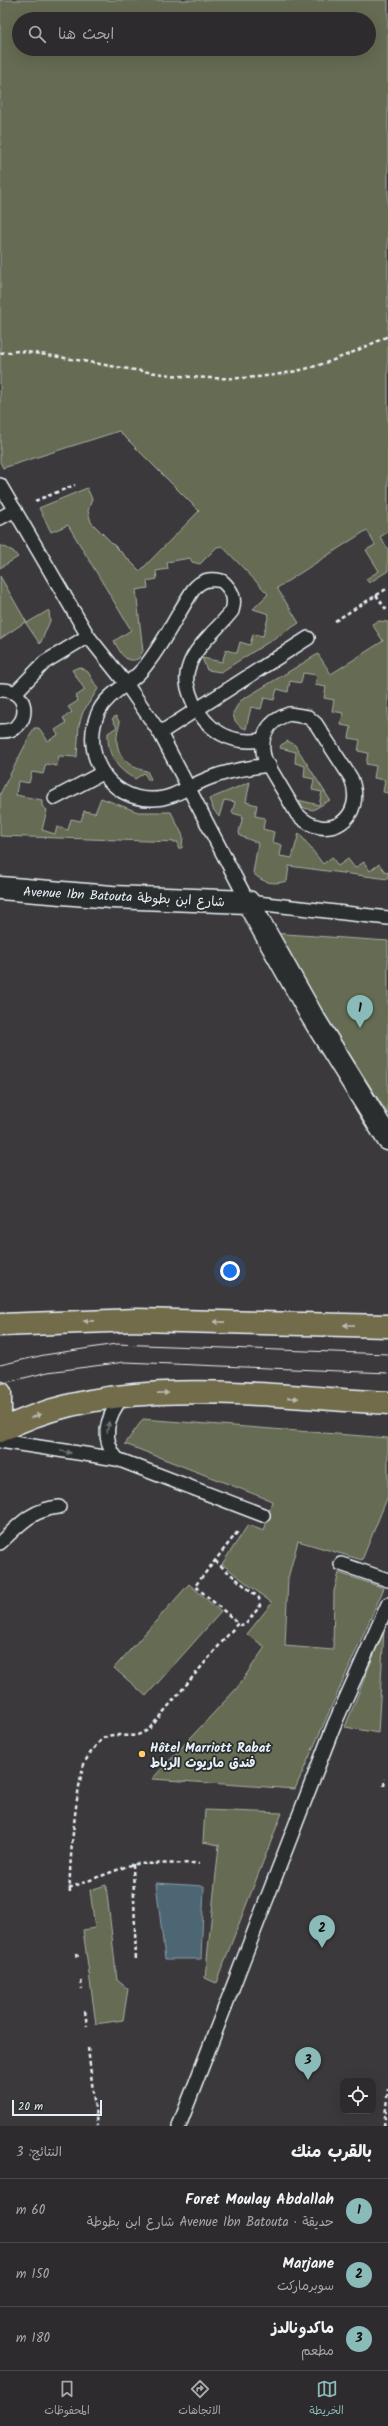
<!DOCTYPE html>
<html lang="ar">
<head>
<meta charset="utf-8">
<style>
  :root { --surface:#2d2b2e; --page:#39373a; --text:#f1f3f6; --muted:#a7a7aa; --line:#48474a; --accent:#8bbbb9 }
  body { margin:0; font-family:Kalam,"Playpen Sans Arabic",sans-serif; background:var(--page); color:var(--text); direction:rtl }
  .controls { position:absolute; right:12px; bottom:12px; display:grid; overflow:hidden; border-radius:8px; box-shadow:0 4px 16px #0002 }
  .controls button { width:36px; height:36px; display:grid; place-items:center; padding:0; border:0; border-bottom:1px solid var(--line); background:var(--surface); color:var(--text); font:20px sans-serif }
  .scale { position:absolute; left:12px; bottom:10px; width:90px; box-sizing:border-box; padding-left:4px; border:2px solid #e8f1f8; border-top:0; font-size:11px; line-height:14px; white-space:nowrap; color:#e8f1f8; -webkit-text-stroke:3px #2a2d2e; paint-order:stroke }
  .you { position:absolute; left:230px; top:1271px; width:14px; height:14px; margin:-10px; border:3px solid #fff; border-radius:50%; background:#1a73e8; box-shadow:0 0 0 6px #1a73e833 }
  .badge { display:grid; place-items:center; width:26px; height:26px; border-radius:50%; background:var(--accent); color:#111; font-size:13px; font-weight:700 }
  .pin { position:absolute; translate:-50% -33px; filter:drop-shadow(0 1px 2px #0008) }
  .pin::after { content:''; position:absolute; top:21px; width:14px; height:12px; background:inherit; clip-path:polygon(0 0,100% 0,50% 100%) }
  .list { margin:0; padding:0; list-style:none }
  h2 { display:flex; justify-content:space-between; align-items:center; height:52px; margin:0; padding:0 16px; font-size:17px }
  h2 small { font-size:13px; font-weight:400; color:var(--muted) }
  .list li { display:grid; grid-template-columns:26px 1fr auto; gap:12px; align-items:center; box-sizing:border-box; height:64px; padding:0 16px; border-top:1px solid var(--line) }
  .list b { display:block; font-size:15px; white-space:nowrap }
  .list p { margin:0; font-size:13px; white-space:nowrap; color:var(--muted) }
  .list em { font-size:13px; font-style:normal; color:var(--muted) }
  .icon { flex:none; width:22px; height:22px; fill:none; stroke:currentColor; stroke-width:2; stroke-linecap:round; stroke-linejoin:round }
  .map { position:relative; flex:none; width:388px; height:2126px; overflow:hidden; direction:ltr }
  .search { position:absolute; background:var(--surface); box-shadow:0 4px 16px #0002; left:12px; right:12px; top:12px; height:44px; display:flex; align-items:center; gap:10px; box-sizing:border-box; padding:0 14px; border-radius:22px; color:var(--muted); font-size:15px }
  .sheet { height:244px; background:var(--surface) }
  nav { display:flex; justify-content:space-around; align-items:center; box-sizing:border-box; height:56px; border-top:1px solid var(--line); background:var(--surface); font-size:11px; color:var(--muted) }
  nav a { display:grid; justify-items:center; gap:2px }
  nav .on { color:var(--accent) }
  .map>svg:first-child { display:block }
  .green { fill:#666c52; stroke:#a7aea5; fill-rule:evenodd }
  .water { fill:#4e6673; stroke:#8c9ea8 }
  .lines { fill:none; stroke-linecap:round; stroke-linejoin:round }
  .lane-casing { stroke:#e8f1f8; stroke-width:16 }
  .street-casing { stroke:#e8f1f8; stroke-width:25 }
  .primary-casing { stroke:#e8f1f8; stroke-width:25 }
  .path { stroke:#e8f1f8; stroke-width:2.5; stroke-dasharray:4 3; stroke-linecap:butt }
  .lane { stroke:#2a2d2e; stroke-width:13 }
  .street { stroke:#2a2d2e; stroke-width:22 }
  .primary { stroke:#726c4b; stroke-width:22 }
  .tram { stroke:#e8f1f8; stroke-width:1 }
  .oneway { fill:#b9bcb3 }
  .oneway2 { fill:#6c7275 }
  .poi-dot { fill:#ffd166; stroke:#2a2d2e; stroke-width:1.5 }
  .labels { text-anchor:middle; stroke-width:3.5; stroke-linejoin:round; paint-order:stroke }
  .street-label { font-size:13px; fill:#e8f1f8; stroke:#2a2d2e }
  .poi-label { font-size:13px; font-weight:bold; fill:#e8f1f8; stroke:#2a2d2e; text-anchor:start }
</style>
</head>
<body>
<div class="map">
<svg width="388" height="2126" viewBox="0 0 388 2126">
  <rect width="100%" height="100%" fill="#3c393d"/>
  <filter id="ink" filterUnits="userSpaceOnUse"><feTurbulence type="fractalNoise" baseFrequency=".025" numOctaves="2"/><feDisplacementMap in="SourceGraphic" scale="8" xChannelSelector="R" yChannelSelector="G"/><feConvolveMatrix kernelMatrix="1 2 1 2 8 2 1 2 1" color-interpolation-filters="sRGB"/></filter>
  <g filter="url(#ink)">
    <!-- green -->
    <g class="green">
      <path d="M 0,0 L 388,0 L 388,532 L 380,537 L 388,549 L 388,571 L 369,583 L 366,579 L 379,571 L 366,550 L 375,545 L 367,530 L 277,588 L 299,623 L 221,672 L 207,670 L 202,658 L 222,662 L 226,650 L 237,653 L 240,642 L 250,645 L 253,634 L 263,636 L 269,614 L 253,609 L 268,594 L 222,546 L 217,547 L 200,564 L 192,562 L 190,558 L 167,562 L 168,569 L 156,571 L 157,579 L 147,581 L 148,588 L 136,590 L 143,651 L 138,659 C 124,664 120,651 114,641 L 131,630 L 68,525 L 51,532 L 39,508 L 87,488 L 92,499 L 88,511 L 91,522 L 140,571 L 199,511 L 119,431 L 3,468 L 0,462 ZM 19,19 L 369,19 L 369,49 L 19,49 Z"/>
      <polygon points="0,545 13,551 18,557 0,568"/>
      <polygon points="0,576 27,623 49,610 50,621 40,644 25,622 0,639"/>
      <path d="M 379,621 L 388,622 L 388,793 L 383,792 L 385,780 L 374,778 L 376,766 L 366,764 L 368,753 L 358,751 L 360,740 L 349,738 L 351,727 L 341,725 L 343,713 L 332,711 L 334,700 L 324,698 L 326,687 L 315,685 L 317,675 L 303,673 L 301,683 L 290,681 L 288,692 L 277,689 L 274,700 L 264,698 L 261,709 L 251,707 L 246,729 C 238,726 234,722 233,713 L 240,701 L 318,654 L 331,674 L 383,641 L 372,624 Z"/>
      <polygon points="79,667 88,672 98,689 83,712 79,725 77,757 59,756 57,766 46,764 43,774 32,772 29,783 18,781 16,795 42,800 42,806 47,810 42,830 55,834 57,827 68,830 71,819 81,821 84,811 95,813 101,798 138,812 171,812 183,836 182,848 178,848 178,842 0,836 0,794 34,728 39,728 48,741 58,735 55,730 66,723 63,718 72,712 68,707 78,701 76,696 85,690 72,670"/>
      <path d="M 116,716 L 120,723 C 111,747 122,767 147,771 L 151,779 L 149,781 L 144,773 L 135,779 C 116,769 107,754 108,733 L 117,727 L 112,719 Z"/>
      <polygon points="288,741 295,745 330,800 313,810 304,808 298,800 319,805 322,792 312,790 314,779 304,777 305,766 295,763 296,752 280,748 281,745"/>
      <path d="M 250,782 L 246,802 L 257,805 L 255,816 L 265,818 L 263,829 L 274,832 L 272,842 L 282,845 L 280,856 L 292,858 L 299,833 L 323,864 L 332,857 L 338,866 L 348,859 L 355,868 L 364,862 L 370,871 L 379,864 L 386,873 L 388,872 L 388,879 L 289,866 L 287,881 C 273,885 263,883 253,873 L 258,843 L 240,836 L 239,832 L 243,816 L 232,813 L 235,802 L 224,800 L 219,817 L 213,809 L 209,799 Z"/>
      <polygon points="271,933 388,941 388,1114"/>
      <polygon points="143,1419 388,1438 388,1496 362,1560 298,1541 288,1578 285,1646 333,1650 334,1591 339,1573 384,1588 295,1789 152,1779 237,1688 265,1647 247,1634 272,1603 222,1564 248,1525 264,1531 272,1501 125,1444"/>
      <polygon points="189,1584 221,1612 146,1696 114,1668"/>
      <polygon points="384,1629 378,1733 345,1727"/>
      <polygon points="205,1810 282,1813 216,1983 205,1978 219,1845 203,1842"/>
      <polygon points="106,1885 117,1980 128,1989 123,2020 96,2024 83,1930 95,1928 90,1890"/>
    </g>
    <!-- water -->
    <polygon class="water" points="156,1883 204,1886 201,1959 165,1959"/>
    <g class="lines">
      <defs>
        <g id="lane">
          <polyline points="0,485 88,636 127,685 160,733 248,902 388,918"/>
          <polyline points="0,518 15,510"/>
          <path d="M 0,690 C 32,688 32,733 0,731"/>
          <polyline points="15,693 45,662 88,636"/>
          <path d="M 289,714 L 308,717 L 316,724 L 351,778 C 367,818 327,845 297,814 L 265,760 C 258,738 267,721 289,714 Z"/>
          <polyline points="160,733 308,638"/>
          <path d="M 262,740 C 231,745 207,731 193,702 C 188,690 184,679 189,666 C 196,645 219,628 232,611 C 236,598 232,590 222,581 C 209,578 201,580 193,590 C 176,616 162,647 142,670 C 129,685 108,693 99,711 C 79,751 108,801 153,799 C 173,799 189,786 207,779 C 227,771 247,768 269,765"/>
          <polyline points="55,798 102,773"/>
          <polyline points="0,1441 117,1459 263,1515"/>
          <path d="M 117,1459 C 100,1438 107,1416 123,1396"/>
          <path d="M 0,1543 C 18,1526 32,1509 59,1507"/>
          <polyline points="341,1564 388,1580"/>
          <polyline points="179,2126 334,1725 388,1604"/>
        </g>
        <polyline id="street" points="0,888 112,897 248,902 312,1016 388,1139"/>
        <g id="primary">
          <polyline points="0,1325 137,1320 388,1326"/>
          <polyline points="0,1393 0,1421"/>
          <path d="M 0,1431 C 112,1372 265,1396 388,1403"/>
        </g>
      </defs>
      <!-- lane casing -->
      <use href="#lane" class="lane-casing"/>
      <!-- street casing -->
      <use href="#street" class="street-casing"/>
      <!-- primary casing -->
      <use href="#primary" class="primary-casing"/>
      <!-- path -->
      <g class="path">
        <path d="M 0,353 L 19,351 C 107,362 196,390 286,373 C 322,367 355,352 388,336"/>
        <polyline points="35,501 75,485"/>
        <polyline points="376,595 388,612"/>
        <polyline points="335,621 388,588"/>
        <polyline points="215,1561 259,1598 260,1606 246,1624 240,1625 238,1623"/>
        <polyline points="384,1786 385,1779"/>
        <polyline points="133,1864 136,1962"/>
        <polyline points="69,1888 133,1864 200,1863"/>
        <path d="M 70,1892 C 68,1872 77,1779 85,1762 C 89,1754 97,1743 104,1738 C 119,1729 131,1744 150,1728 L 238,1623 L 195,1586 L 239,1530"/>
        <polyline points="77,1953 78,1958"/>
        <polyline points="81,1981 82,1989"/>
        <polyline points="85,2011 87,2026"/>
        <polyline points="88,2048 97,2126"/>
        <polyline points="384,2126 388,2089"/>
      </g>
      <!-- lane -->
      <use href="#lane" class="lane"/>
      <!-- street -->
      <use href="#street" class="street"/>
      <!-- primary -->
      <use href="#primary" class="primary"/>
      <!-- tram -->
      <g class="tram">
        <polyline points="0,1365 44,1355 116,1344 388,1354"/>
        <polyline points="0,1384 48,1372 125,1362 388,1373"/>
      </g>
    </g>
    <!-- one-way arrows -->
    <defs><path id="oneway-solid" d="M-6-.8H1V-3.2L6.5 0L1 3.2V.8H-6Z"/></defs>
    <g class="oneway">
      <use href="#oneway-solid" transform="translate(89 1321) rotate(179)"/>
      <use href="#oneway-solid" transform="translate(219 1322) rotate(-179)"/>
      <use href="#oneway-solid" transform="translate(349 1325) rotate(-179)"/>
      <use href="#oneway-solid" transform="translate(163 1393) rotate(-1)"/>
      <use href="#oneway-solid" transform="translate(293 1398) rotate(3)"/>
      <use href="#oneway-solid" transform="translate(36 1416) rotate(-19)"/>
    </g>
    <g class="oneway2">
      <use href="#oneway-solid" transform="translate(108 1427) rotate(-81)"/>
      <use href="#oneway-solid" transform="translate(66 1452) rotate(12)"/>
    </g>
  </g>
  <!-- markers -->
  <circle class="poi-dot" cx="142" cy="1754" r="4"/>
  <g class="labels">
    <!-- street labels -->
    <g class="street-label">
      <text transform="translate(124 896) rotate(3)" y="5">Avenue Ibn Batouta شارع ابن بطوطة</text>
    </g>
    <!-- poi labels -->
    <g class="poi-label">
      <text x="150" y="1752">Hôtel Marriott Rabat<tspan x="150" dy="15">فندق ماريوت الرباط</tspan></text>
    </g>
  </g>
</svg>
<div class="controls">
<button><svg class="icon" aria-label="locate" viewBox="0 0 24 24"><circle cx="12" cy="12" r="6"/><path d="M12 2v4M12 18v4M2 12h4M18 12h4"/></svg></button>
</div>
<div class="scale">20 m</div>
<div class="you"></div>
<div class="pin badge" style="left:360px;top:1028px">1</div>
<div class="pin badge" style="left:322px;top:1948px">2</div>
<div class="pin badge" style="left:308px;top:2080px">3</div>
<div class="search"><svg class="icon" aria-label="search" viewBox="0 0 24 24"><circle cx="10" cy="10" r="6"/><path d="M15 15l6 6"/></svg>ابحث هنا</div>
</div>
<section class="sheet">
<h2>بالقرب منك<small>النتائج: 3</small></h2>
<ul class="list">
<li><span class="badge">1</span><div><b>Foret Moulay Abdallah</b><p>حديقة · Avenue Ibn Batouta شارع ابن بطوطة</p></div><em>60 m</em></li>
<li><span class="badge">2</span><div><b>Marjane</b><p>سوبرماركت</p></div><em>150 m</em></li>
<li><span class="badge">3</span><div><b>ماكدونالدز</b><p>مطعم</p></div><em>180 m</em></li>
</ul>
</section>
<nav>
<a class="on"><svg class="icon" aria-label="map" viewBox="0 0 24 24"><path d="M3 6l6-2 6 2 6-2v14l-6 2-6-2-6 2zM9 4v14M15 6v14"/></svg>الخريطة</a>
<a><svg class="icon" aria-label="directions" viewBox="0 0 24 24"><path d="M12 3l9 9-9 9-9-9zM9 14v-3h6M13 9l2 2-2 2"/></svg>الاتجاهات</a>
<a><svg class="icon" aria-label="saved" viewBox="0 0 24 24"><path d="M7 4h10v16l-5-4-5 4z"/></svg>المحفوظات</a>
</nav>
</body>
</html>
